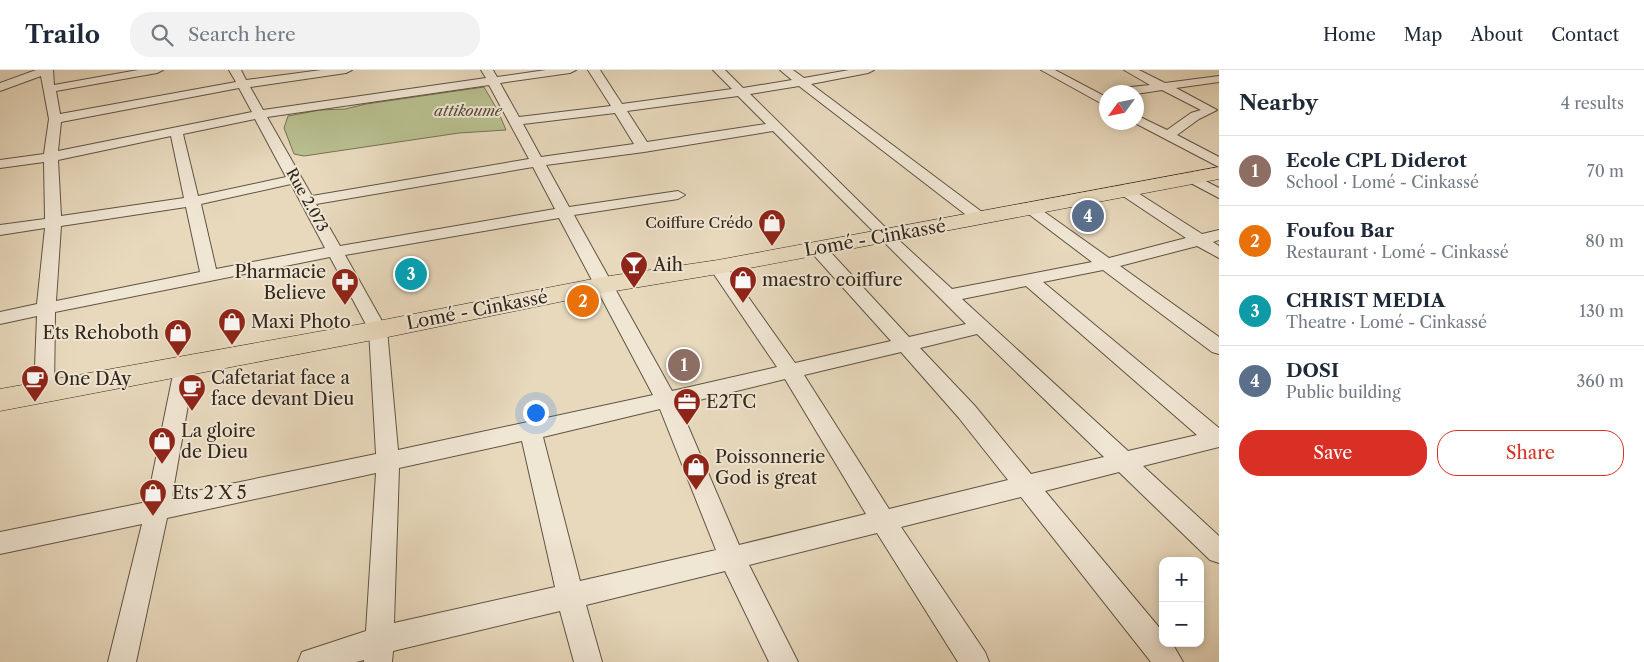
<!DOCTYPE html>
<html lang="en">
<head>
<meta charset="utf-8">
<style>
  :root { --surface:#fff; --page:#f2f2f3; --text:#1f2937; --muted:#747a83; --line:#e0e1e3; --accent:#d93025 }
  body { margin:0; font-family:"Libre Caslon Text",serif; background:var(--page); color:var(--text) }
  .controls { position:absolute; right:15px; bottom:15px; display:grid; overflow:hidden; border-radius:10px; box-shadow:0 2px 8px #0003 }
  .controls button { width:45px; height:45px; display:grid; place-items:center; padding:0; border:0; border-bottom:1px solid var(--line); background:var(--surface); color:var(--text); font:25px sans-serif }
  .compass { position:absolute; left:1099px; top:15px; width:45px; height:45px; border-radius:50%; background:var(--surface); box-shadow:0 2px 8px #0003; rotate:237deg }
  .you { position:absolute; left:535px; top:342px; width:18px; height:18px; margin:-12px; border:4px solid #fff; border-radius:50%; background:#1a73e8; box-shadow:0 0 0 8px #1a73e833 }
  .badge { display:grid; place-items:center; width:32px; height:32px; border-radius:50%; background:var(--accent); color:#fff; font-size:16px; font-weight:700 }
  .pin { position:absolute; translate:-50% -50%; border:2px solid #fff; box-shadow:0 1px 5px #0006 }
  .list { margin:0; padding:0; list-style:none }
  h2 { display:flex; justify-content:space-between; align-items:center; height:65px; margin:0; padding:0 20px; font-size:21px }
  h2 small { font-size:16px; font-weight:400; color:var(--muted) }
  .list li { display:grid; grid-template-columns:32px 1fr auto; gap:15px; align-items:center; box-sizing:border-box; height:70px; padding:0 20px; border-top:1px solid var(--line) }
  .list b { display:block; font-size:19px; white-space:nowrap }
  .list p { margin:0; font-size:16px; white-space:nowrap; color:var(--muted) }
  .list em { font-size:16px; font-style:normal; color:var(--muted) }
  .actions { display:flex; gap:10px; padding:15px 20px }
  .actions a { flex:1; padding:11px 0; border:1px solid var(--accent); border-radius:20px; text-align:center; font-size:18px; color:var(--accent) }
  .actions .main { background:var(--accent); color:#fff }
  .icon { flex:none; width:28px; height:28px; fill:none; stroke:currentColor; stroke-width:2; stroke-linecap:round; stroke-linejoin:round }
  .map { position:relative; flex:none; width:1219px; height:592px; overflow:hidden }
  header { display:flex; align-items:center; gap:30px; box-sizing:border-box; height:70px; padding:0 25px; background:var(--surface); border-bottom:1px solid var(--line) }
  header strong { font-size:24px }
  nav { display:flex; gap:28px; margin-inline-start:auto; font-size:18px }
  .search { width:350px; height:45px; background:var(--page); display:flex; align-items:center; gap:12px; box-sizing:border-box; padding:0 18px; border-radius:20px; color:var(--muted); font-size:19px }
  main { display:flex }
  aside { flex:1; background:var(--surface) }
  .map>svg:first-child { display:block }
  .green { fill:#b8bf8f; stroke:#747354 }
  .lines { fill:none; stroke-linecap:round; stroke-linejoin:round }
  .minor-casing { stroke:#5f5443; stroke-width:2 }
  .highway-casing { stroke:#31271a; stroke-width:1 }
  .minor { fill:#f0e6d4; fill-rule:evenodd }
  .highway { fill:#e8d9bd; fill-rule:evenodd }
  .labels { text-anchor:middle; stroke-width:4; stroke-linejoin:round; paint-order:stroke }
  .far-park-label { font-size:15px; font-style:italic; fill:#534d37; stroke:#f0e6d4 }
  .far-street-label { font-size:15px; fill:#31271a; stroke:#f0e6d4 }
  .far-poi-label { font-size:15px; fill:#31271a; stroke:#f0e6d4; text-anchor:end }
  .street-label { font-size:18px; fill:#31271a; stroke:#f0e6d4 }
  .poi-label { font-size:18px; fill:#31271a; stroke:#f0e6d4; text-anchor:start }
</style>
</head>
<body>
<header>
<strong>Trailo</strong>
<div class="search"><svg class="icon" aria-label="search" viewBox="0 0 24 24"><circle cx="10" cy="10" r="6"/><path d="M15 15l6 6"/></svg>Search here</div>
<nav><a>Home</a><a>Map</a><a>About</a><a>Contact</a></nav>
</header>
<main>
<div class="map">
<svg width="1219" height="592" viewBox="0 0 1219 592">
  <rect width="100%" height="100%" fill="#e8d9bd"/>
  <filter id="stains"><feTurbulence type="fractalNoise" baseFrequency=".004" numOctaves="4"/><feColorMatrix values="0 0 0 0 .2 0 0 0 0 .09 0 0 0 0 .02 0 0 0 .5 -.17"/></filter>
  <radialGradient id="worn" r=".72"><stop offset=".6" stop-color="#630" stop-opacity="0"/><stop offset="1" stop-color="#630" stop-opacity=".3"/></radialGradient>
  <!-- green -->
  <polygon class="green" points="484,17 498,41 506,60 459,63 304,86 294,84 284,58 288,46 320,40 345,39 366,34"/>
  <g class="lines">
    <defs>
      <g id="minor">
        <path d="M 36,0 L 53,0 L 54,15 L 138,0 L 163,0 L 157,3 L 56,21 L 60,44 L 236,12 L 229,0 L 241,0 L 246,10 L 321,0 L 352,0 L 346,3 L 250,17 L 263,40 L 486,8 L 481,0 L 493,0 L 497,7 L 546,0 L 576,0 L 570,3 L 500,13 L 519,47 L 611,36 L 588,0 L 600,0 L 622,34 L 732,19 L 713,0 L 725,0 L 743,18 L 792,10 L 780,0 L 793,0 L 804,8 L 849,0 L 874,0 L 868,3 L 811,14 L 986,145 L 988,148 L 986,151 L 974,151 L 799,16 L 750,24 L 891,163 L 952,219 L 1092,192 L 1026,142 L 1023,139 L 1031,134 L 1036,136 L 1109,188 L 1186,168 L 1117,122 L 1115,119 L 1117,116 L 1127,116 L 1202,164 L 1219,160 L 1219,170 L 1213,172 L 1219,176 L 1219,188 L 1197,176 L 1120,196 L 1219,267 L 1219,284 L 1212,282 L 1103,200 L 1043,212 L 1219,358 L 1219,377 L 1143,396 L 1219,466 L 1219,493 L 1210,490 L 1119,402 L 1045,421 L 1163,562 L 1163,573 L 1172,573 L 1183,592 L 1151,592 L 1021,427 L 901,457 L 985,582 L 989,592 L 958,592 L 877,463 L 749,495 L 798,592 L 769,592 L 725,501 L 586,535 L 602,592 L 574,592 L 560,541 L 393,581 L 392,592 L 364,592 L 364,590 L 356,592 L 298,592 L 302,582 L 366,561 L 376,403 L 167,448 L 136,592 L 108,592 L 142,454 L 0,484 L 0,462 L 147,432 L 175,295 L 178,290 L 185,288 L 192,290 L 195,295 L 172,426 L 376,384 L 369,260 L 330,187 L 55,242 L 54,321 L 51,326 L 44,329 L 37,326 L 34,321 L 37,246 L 0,254 L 0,242 L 37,234 L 45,158 L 0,165 L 0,155 L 45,149 L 44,92 L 0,98 L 0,90 L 44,84 L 49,49 L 41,6 L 0,21 L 0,13 ZM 489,15 L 529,89 L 312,126 L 267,47 ZM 239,18 L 252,42 L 58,81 L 61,52 ZM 738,26 L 766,54 L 647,72 L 627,41 ZM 615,43 L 634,74 L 541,87 L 523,54 ZM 255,49 L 286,107 L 198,126 L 183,64 ZM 773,61 L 966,254 L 909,267 L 823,174 L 811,174 L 809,178 L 811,182 L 891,271 L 795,293 L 724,193 L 712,193 L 709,197 L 777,297 L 672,321 L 574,145 L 678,129 L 685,125 L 678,121 L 569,137 L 546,95 L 644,82 ZM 171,66 L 184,128 L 61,146 L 58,90 ZM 533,97 L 555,139 L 340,176 L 316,134 ZM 291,114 L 325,178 L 216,199 L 201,134 ZM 186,137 L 200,202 L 56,231 L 61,156 ZM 559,148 L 653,325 L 398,380 L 387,260 L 345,185 ZM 1026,216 L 1197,365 L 1128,381 L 962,229 ZM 977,264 L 1104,387 L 1031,404 L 975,336 L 920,278 ZM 901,282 L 959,348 L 1008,410 L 889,439 L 804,305 ZM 785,309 L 866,444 L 739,475 L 679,335 ZM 660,339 L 716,480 L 580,511 L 543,367 ZM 522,371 L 555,517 L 394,553 L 399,398 Z"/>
        <polygon points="1041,0 1055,0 1106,27 1106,36"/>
        <polygon points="1124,0 1139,0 1165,13 1219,6 1219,12 1176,18 1217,40 1199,49 1177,65 1219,87 1219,97 1133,52 1136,52 1136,45 1167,60 1191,43 1201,40 1162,20 1136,24 1115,22 1121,18 1150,15"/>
        <polygon points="1190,103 1219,118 1219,128 1185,110 1183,107"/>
      </g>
      <polygon id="highway" points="1219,97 1219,109 718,204 603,223 378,269 0,341 0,319 378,251 603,207 718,190"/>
    </defs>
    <!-- minor casing -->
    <use href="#minor" class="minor-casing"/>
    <!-- highway casing -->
    <use href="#highway" class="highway-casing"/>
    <!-- minor -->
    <use href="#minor" class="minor"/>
    <!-- highway -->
    <use href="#highway" class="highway"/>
  </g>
  <!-- icons -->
  <defs>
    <symbol id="shop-pin" viewBox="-11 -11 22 30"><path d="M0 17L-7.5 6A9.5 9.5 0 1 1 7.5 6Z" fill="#8f2418" stroke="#f0e6d4"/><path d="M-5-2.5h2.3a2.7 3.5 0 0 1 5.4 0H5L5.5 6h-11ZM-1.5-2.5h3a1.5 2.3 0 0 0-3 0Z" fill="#fff"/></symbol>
    <symbol id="bar-pin" viewBox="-11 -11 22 30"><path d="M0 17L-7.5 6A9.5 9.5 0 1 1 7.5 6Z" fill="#8f2418" stroke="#f0e6d4"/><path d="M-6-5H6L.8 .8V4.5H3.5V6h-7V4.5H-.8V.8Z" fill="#fff"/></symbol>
    <symbol id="pharmacy-pin" viewBox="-11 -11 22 30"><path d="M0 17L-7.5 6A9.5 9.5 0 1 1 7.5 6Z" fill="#8f2418" stroke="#f0e6d4"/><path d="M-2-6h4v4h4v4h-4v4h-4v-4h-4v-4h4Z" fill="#fff"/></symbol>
    <symbol id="cafe-pin" viewBox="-11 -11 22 30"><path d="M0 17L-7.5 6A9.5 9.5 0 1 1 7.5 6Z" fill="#8f2418" stroke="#f0e6d4"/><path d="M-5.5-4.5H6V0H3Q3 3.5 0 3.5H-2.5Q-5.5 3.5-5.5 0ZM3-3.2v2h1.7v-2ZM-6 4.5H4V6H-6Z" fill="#fff"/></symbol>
    <symbol id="office-pin" viewBox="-11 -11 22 30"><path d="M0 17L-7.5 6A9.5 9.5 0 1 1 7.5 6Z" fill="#8f2418" stroke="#f0e6d4"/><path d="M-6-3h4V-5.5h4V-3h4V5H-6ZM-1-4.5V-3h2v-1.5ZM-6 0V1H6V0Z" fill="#fff"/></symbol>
  </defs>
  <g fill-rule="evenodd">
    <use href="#shop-pin" x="756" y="137" width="32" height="43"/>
    <use href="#bar-pin" x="618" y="179" width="32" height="43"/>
    <use href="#shop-pin" x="727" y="194" width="32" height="43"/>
    <use href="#pharmacy-pin" x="329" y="196" width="32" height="43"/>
    <use href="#shop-pin" x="216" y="236" width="32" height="43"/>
    <use href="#shop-pin" x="162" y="247" width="32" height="43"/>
    <use href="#cafe-pin" x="19" y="293" width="32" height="43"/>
    <use href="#cafe-pin" x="176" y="302" width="32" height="43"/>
    <use href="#office-pin" x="671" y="316" width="32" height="43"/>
    <use href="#shop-pin" x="146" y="355" width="32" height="43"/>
    <use href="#shop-pin" x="680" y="381" width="32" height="43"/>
    <use href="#shop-pin" x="137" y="407" width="32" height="43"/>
  </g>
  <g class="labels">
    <!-- far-park labels -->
    <g class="far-park-label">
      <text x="468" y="46">attikoume</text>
    </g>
    <!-- far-street labels -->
    <g class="far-street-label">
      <text transform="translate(307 130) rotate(61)" y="5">Rue 2.073</text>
    </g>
    <!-- far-poi labels -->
    <g class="far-poi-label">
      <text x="753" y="158">Coiffure Crédo</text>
    </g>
    <!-- street labels -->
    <g class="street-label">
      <text transform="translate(875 168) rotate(-10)" y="6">Lomé - Cinkassé</text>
      <text transform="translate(477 240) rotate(-11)" y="6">Lomé - Cinkassé</text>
    </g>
    <!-- poi labels -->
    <g class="poi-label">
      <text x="653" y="201">Aih</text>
      <text x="326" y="208" text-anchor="end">Pharmacie<tspan x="326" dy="21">Believe</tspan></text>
      <text x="762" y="216">maestro coiffure</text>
      <text x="251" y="258">Maxi Photo</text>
      <text x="159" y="269" text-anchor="end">Ets Rehoboth</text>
      <text x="211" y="314">Cafetariat face a<tspan x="211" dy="21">face devant Dieu</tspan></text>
      <text x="54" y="315">One DAy</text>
      <text x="706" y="338">E2TC</text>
      <text x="181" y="367">La gloire<tspan x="181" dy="21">de Dieu</tspan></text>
      <text x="715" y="393">Poissonnerie<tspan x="715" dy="21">God is great</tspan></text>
      <text x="172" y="429">Ets 2 X 5</text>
    </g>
  </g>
  <rect width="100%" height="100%" filter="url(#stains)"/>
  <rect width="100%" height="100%" fill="url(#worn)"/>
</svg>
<div class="controls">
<button>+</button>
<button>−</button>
</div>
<svg class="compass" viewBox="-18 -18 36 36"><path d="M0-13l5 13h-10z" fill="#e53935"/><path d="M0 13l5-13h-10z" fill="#747a83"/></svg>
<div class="you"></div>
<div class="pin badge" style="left:684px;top:295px;background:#8d6e63">1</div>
<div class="pin badge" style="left:583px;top:231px;background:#e8710a">2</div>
<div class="pin badge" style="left:411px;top:204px;background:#0f9aa8">3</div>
<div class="pin badge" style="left:1088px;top:146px;background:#5c6f8a">4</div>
</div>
<aside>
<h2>Nearby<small>4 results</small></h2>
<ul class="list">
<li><span class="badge" style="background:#8d6e63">1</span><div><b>Ecole CPL Diderot</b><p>School · Lomé - Cinkassé</p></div><em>70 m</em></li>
<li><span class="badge" style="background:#e8710a">2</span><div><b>Foufou Bar</b><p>Restaurant · Lomé - Cinkassé</p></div><em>80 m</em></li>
<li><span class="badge" style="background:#0f9aa8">3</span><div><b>CHRIST MEDIA</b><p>Theatre · Lomé - Cinkassé</p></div><em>130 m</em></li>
<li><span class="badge" style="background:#5c6f8a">4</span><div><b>DOSI</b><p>Public building</p></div><em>360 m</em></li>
</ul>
<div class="actions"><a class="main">Save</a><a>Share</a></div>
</aside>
</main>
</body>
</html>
